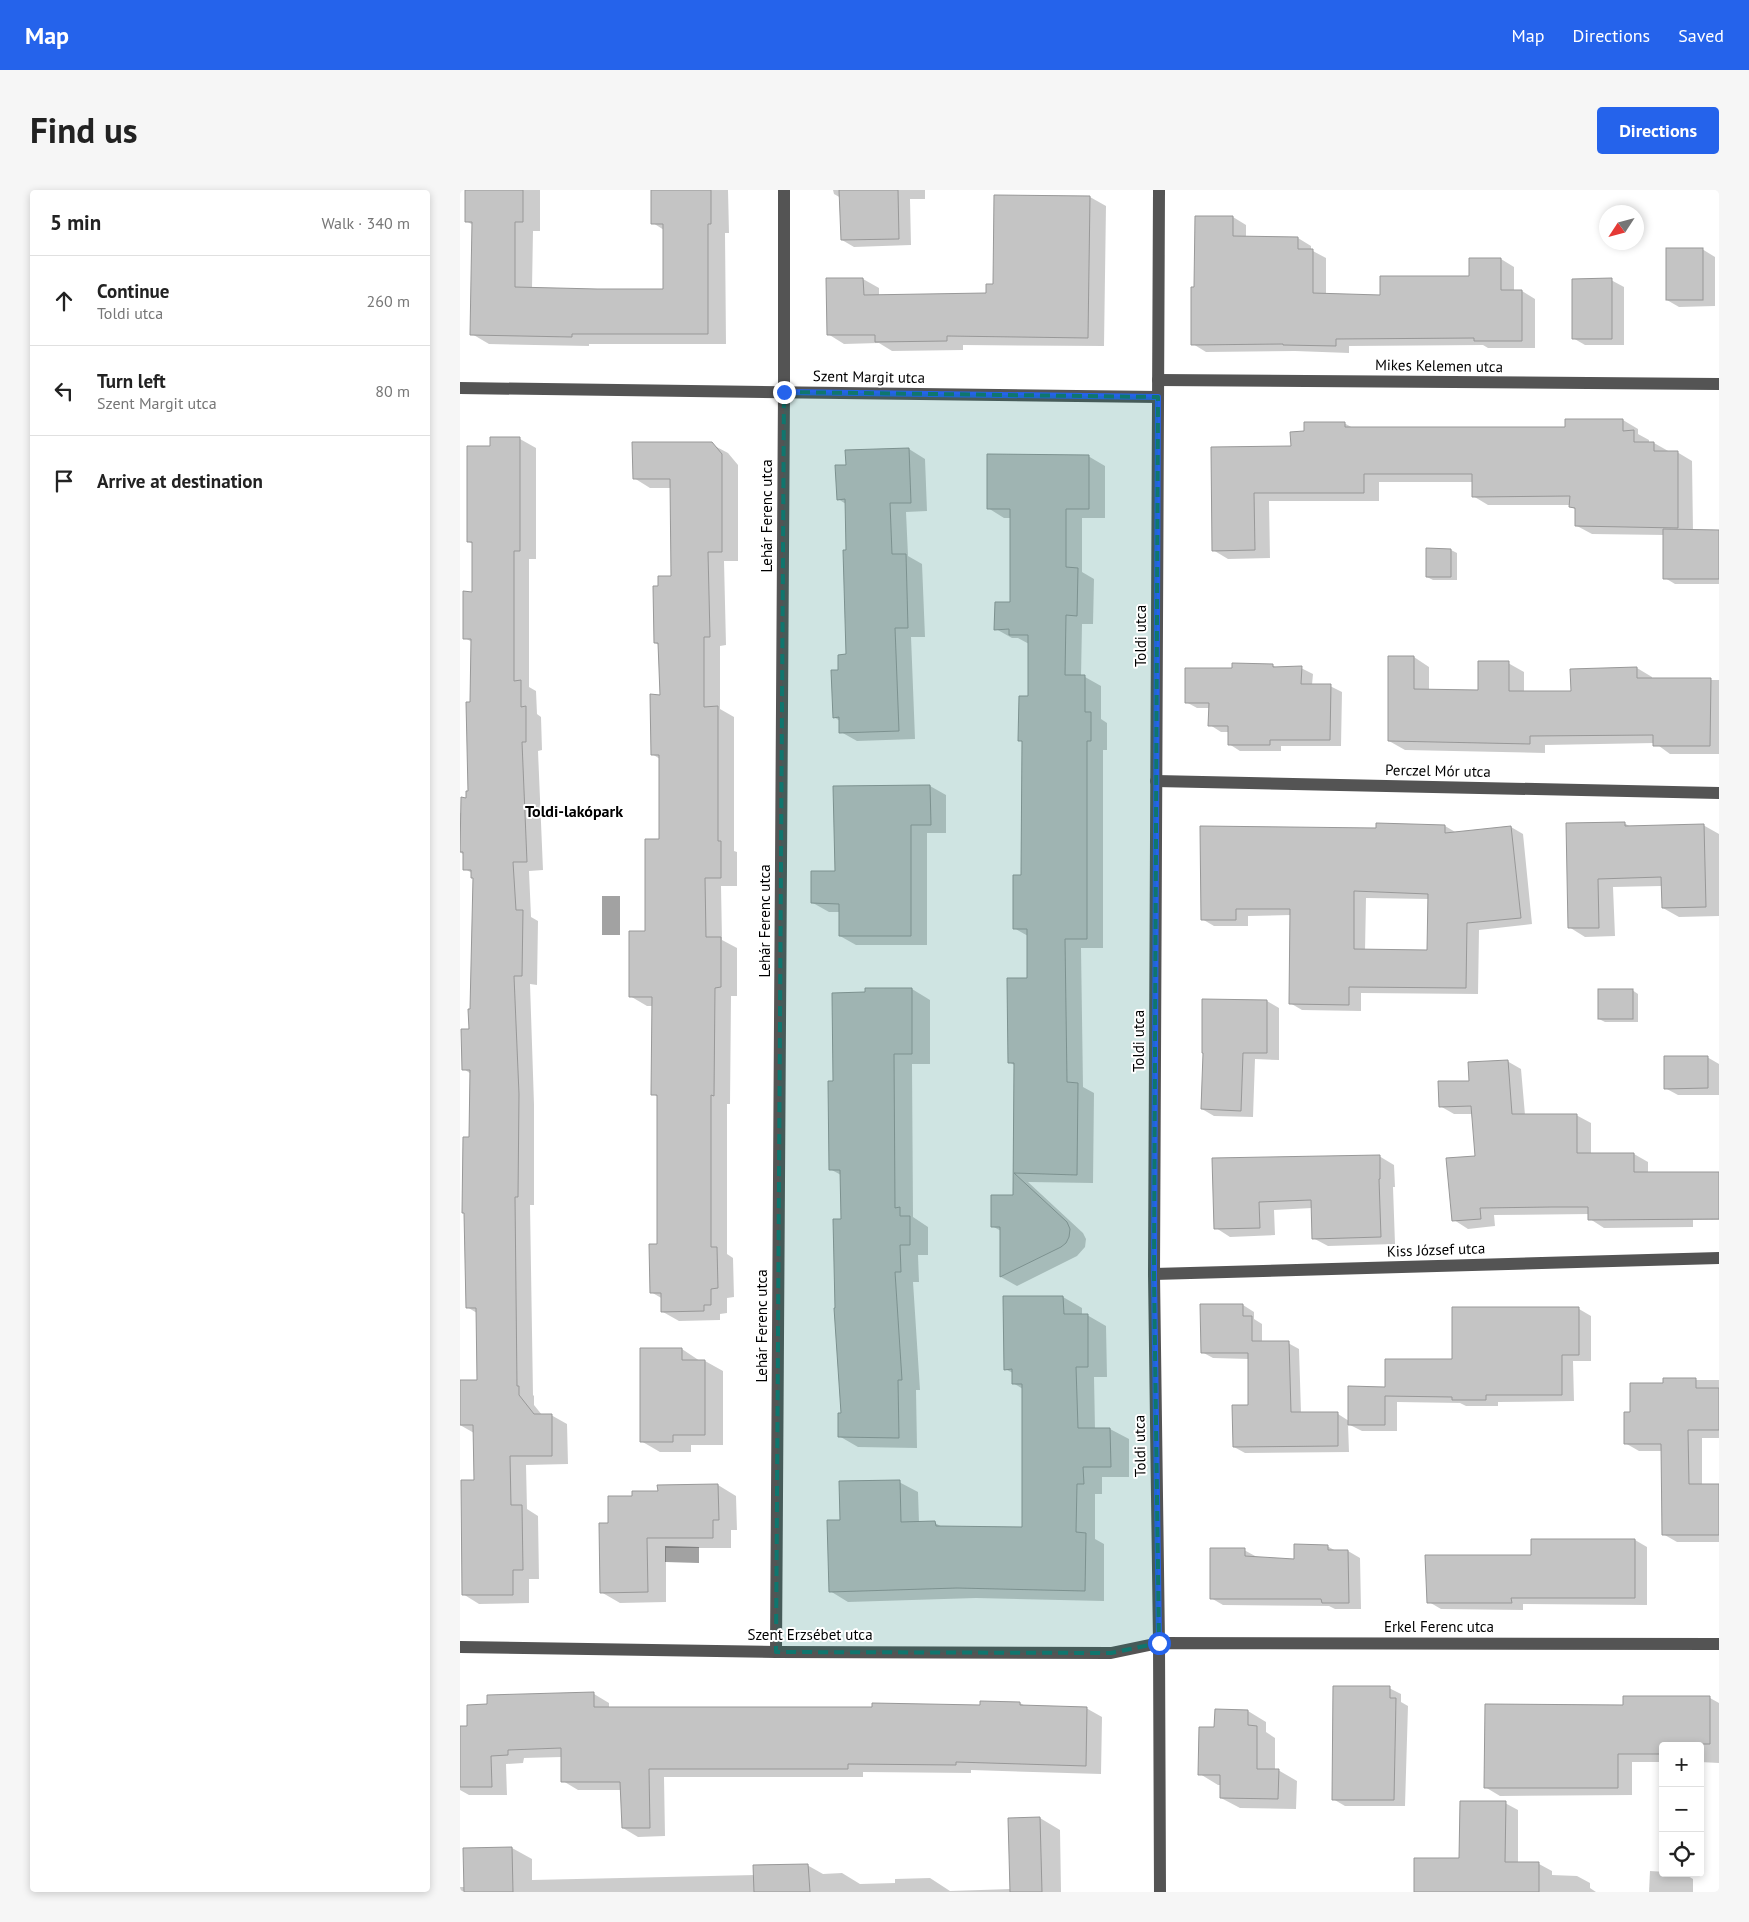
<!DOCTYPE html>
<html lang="en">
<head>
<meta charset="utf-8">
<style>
  :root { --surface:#fff; --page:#f6f6f6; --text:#222; --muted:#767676; --line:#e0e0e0; --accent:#2563eb }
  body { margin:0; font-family:"PT Sans",sans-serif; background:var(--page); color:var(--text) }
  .controls { position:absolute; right:15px; bottom:15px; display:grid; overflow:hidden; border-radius:5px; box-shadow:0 2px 8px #0003 }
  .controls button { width:45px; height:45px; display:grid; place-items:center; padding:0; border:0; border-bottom:1px solid var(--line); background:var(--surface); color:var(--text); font:25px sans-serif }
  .compass { position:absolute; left:1139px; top:15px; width:45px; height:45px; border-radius:50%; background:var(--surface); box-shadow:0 2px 8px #0003; rotate:234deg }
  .stop { position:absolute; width:15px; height:15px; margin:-11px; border:4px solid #2563eb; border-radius:50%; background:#fff }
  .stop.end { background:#2563eb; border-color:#fff; box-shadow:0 1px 5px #0008 }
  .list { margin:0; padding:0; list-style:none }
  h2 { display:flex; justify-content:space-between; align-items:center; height:65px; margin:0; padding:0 20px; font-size:21px }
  h2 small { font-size:16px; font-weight:400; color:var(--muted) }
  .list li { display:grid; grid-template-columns:32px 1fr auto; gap:15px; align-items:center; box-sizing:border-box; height:90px; padding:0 20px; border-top:1px solid var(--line) }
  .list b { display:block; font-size:19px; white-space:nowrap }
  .list p { margin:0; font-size:16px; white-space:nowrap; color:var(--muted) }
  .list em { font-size:16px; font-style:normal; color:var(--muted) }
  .icon { flex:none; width:28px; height:28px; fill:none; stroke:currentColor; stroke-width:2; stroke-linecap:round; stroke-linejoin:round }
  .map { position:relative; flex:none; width:1259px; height:1702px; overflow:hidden; border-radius:5px }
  header { display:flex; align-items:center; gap:30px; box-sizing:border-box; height:70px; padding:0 25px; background:var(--accent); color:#fff }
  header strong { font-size:24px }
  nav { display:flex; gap:28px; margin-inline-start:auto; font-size:18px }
  .intro { display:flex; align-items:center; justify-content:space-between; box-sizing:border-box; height:120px; padding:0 30px }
  h1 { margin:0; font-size:35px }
  .button { padding:12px 22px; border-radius:5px; background:var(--accent); color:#fff; font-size:18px; font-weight:700 }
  main { display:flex; gap:30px; padding:0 30px }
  aside { flex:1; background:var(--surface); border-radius:5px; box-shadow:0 2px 8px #0003 }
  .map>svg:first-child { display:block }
  .water { fill:#a2a2a2 }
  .shadow { fill:#0003; fill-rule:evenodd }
  .building { fill:#c4c4c4; stroke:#989898; fill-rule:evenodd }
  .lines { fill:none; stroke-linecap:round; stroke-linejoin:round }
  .minor { stroke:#545454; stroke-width:12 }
  .route { stroke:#2563eb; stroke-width:6 }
  .marked { fill:#0f766e; fill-opacity:0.2; stroke:#0f766e; stroke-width:4; stroke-dasharray:10 6; stroke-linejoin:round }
  .labels { text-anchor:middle; stroke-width:4; stroke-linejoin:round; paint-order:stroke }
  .street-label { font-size:15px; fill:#000; stroke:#fff }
  .neighbourhood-label { font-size:16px; font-weight:bold; fill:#000; stroke:#fff }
</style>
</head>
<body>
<header>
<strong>Map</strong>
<nav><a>Map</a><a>Directions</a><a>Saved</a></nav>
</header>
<div class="intro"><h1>Find us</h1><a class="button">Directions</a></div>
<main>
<aside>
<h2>5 min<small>Walk · 340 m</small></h2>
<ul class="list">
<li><svg class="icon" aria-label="ahead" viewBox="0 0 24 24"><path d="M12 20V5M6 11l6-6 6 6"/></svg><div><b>Continue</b><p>Toldi utca</p></div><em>260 m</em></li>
<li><svg class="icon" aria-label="left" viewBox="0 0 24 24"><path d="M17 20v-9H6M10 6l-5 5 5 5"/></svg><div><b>Turn left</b><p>Szent Margit utca</p></div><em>80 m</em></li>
<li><svg class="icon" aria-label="arrive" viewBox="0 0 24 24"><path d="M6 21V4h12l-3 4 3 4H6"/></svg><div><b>Arrive at destination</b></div></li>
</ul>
</aside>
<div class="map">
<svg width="1259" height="1702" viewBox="0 0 1259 1702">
  <rect width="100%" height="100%" fill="#fff"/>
  <!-- water -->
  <g class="water">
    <rect x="142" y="706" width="18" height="39"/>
    <polygon points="205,1356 239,1357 239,1373 205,1372"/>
  </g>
  <!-- shadow -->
  <g class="shadow">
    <polygon points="6,0 80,0 80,41 73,41 72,99 204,100 204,40 193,33 192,0 268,0 269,43 265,43 266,154 129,154 129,156 29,154 12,144 13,35 6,31"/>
    <polygon points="373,0 465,0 465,9 450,9 451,55 394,57 382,50 381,8 374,4"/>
    <polygon points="630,7 646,16 644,156 503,155 503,160 432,161 419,153 384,154 368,144 367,89 403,89 419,98 419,106 527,104 534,95"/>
    <polygon points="773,27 786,35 786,48 838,48 851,56 851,60 866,68 866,105 922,106 1010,87 1041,69 1054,77 1054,101 1062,101 1075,109 1075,158 1028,158 1023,155 889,156 889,163 835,161 746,162 733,154 736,98"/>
    <polygon points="1242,59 1255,67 1255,116 1219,117 1207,110"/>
    <polygon points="1151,90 1164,97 1164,155 1125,155 1113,148"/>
    <polygon points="1106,230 1163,230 1178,239 1178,244 1189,250 1189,253 1194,253 1210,262 1217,262 1232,271 1233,341 1259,341 1259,394 1215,394 1205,388 1205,345 1132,344 1117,336 1117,320 1111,317 1111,315 1028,315 1013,306 1013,292 919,292 919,311 809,311 810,368 768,369 753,360 752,258 832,257 845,243 884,233 893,238 1106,239"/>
    <polygon points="31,248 60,249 76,258 76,369 69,369 69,497 76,501 77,524 81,527 82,560 78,561 83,680 69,681 71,727 78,731 77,795 70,794 74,914 74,1015 70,1015 73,1205 74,1206 74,1215 82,1225 91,1225 107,1234 108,1274 66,1275 67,1319 78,1326 79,1389 69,1389 69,1413 19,1414 3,1404 16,1291 14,1243 0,1235 0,1191 18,1191 17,1123 7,1117 6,1024 3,1022 10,949 11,884 4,879 11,820 14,688 12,683 5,679 4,665 0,662 0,623 3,623 10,602 12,452 5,448 13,403 13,354 9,352 31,257"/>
    <polygon points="251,254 268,263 278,275 278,371 264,371 266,455 260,456 260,519 274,527 274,661 277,662 277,696 261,696 262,750 277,758 277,806 271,806 270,914 267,914 267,1064 273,1068 274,1107 267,1108 267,1123 260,1124 260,1130 219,1131 203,1122 203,1109 191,1102 199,1055 198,907 193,904 193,816 187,816 170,806 186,742 200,651 200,569 192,564 202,506 199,455 195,453 199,397 213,387 212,298 190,298 174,288"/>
    <polygon points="449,259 465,269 467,321 446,322 448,366 462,374 465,447 451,447 455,549 397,551 381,542 380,531 374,527 379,481 387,466 386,314 378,309 387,276"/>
    <polygon points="628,266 645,276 645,328 622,328 622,382 634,389 633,434 622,434 621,487 625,487 641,496 641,529 647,533 647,560 643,560 643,758 621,758 623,897 634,903 633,993 568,992 623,1043 626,1049 625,1057 617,1066 557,1096 541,1087 541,1041 532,1036 554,1006 556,876 549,872 568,789 568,746 554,738 563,686 563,552 559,550 569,507 569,454 558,448 552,448 536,439 551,413 551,328 544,328 528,318"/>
    <polygon points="991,360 997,363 997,390 973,390 967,387"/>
    <polygon points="954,467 969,477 969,501 1019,501 1048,473 1064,482 1064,502 1112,502 1177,478 1192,487 1192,490 1259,490 1259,564 1210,564 1195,553 1085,555 1085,563 945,560 929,551"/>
    <polygon points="812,475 817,478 841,478 853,484 852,495 870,496 882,502 881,556 821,556 821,561 780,561 769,554 769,542 761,542 750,535 750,518 737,518 726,512 773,479"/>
    <polygon points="470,596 486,605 486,643 467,643 467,755 396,755 380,746 380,722 369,722 353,713"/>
    <polygon points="1164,633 1171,637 1243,635 1259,644 1259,726 1219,727 1203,718 1202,696 1153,697 1155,746 1125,747 1109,737"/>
    <path d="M 985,636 L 997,643 L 1051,637 L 1063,644 L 1072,734 L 1019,740 L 1018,804 L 901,803 L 901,821 L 842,820 L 830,813 L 831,725 L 788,726 L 788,736 L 754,736 L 742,729 L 917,640 ZM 906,708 L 969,709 L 969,761 L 905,761 Z"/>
    <polygon points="452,799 470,810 470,874 452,874 453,1027 468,1037 468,1065 458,1065 459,1092 453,1092 460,1200 456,1200 457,1258 398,1257 379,1246 382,1224 382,1031 381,985 370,979 375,892 406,803"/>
    <polygon points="1172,800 1178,804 1178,832 1145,832 1139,829"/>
    <polygon points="807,811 819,818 819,870 795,869 793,927 754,926 742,919"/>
    <polygon points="1247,867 1259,874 1259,905 1218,905 1205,898"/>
    <polygon points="1047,871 1061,879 1065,925 1116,925 1131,933 1131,964 1174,964 1188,972 1188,984 1259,983 1259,1030 1233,1030 1233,1037 1144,1038 1130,1029 1130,1024 1034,1025 1035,1036 1008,1039 994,1030 1016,967 1013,924 994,924 980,916 1010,893"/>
    <polygon points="919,966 934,975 935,997 933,997 935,1054 868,1056 853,1048 852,1018 814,1020 815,1045 770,1047 756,1038 754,969"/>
    <polygon points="544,1107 603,1107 622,1118 622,1125 627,1125 646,1136 647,1187 634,1187 635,1239 650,1239 669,1249 669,1287 642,1287 642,1304 635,1304 635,1349 644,1354 644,1411 516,1408 388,1412 370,1401 381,1331 439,1292 458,1302 459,1333 475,1333 484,1338 564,1338 563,1199 553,1193 553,1183 545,1179"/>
    <polygon points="742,1115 783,1115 794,1122 794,1129 802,1134 802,1152 828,1153 839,1159 841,1223 878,1224 889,1231 926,1198 1119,1119 1131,1126 1131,1171 1113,1171 1114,1211 1038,1212 1038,1216 1006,1216 1000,1213 937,1212 937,1241 902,1241 888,1234 889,1262 785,1263 774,1257 789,1216 789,1169 753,1168 742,1162"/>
    <polygon points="222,1159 240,1171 245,1171 263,1181 263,1255 231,1255 231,1262 200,1262 181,1251"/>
    <polygon points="1204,1190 1259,1190 1259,1248 1242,1248 1242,1295 1259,1295 1259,1352 1217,1352 1203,1344 1202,1261 1179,1261 1165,1253 1171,1224 1204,1194"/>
    <polygon points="258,1295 276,1306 277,1340 271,1340 271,1358 206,1358 206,1412 160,1413 141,1402 149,1334 173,1307 199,1302"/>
    <polygon points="1175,1350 1187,1357 1187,1415 1063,1414 1063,1420 981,1419 969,1412 1072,1366"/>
    <polygon points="867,1356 876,1361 888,1361 900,1368 901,1419 875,1419 869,1416 763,1415 751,1408 784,1360 797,1367 835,1370"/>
    <polygon points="929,1498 941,1504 941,1512 948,1516 945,1616 885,1616 873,1609"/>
    <polygon points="134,1504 149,1513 149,1518 413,1519 521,1516 560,1513 567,1517 626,1518 642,1527 641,1584 511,1580 511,1583 403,1582 403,1587 204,1587 205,1646 178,1647 163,1638 162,1600 118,1600 103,1591 102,1567 64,1568 63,1573 46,1574 47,1605 9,1605 0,1600 0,1551 9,1537 29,1516"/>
    <polygon points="1250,1508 1259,1513 1259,1573 1240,1572 1240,1556 1203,1556 1203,1572 1172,1572 1172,1605 1040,1606 1025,1597 1164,1516"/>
    <polygon points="788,1521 806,1532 806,1542 815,1548 815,1580 818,1580 837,1591 836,1619 780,1618 761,1608 761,1595 758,1595 740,1584 756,1538"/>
    <polygon points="1045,1613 1058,1620 1058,1674 1079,1674 1092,1681 1092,1685 1117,1686 1130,1693 1130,1698 1136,1702 955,1702 1000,1670"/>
    <polygon points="580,1628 600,1640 601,1702 0,1702 0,1697 5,1697 52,1658 72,1669 72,1690 295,1685 347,1675 363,1684 382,1683 400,1694 435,1693 435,1689 470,1688 490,1701 551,1699"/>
    <polygon points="1190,1681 1223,1683 1233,1689 1233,1702 1189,1702"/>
  </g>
  <!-- building -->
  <g class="building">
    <polygon points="5,0 63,0 63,32 55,32 55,97 137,99 203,99 203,34 191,34 191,0 251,0 251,34 248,34 248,144 112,144 112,147 10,145 12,32 5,32"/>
    <polygon points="379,0 438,0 439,49 381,50"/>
    <polygon points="534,5 630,6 628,148 487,146 487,151 415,152 415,145 367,145 366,88 403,88 404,105 526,103 526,94 533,94"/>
    <polygon points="735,26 773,26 773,46 838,47 838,59 853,59 853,103 920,105 920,86 1009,86 1009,68 1041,68 1041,100 1062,100 1062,151 1014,151 1014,148 876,149 876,156 823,155 823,154 731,155 731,97 734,97"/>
    <rect x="1206" y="58" width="37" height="52"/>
    <polygon points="1152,88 1152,149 1112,149 1112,89"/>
    <polygon points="1105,229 1163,229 1163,241 1174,240 1174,252 1194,252 1194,261 1218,261 1218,338 1115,336 1115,318 1109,317 1110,306 1012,307 1012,284 904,284 904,303 794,303 795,360 752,361 751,257 831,256 830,242 844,241 844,232 885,232 885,237 1105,237"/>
    <polygon points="30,247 60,247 60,361 54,361 54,491 61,490 61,517 66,516 66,552 62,552 67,672 53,672 56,720 63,720 62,786 54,786 59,904 58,1007 55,1007 57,1196 59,1196 59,1205 74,1224 92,1224 92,1266 50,1266 51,1315 62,1315 63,1380 53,1380 53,1405 2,1405 1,1290 14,1290 13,1235 0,1235 0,1190 17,1190 16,1118 6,1118 4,1023 2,1023 3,947 9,947 10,880 2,880 1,839 9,839 8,819 10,819 13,688 11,688 11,680 3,680 3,662 0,662 1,607 6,608 6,601 8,601 6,512 10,512 11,449 3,449 3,401 12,402 12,352 7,352 7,256 30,256"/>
    <polygon points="172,252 252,252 262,264 262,362 248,362 250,447 244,447 244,517 258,516 258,651 261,651 261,688 245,688 246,747 261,747 261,797 255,798 254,906 251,905 251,1057 257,1057 258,1098 251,1099 251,1115 244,1115 244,1121 201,1122 201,1103 190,1103 189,1054 197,1054 197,905 191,905 192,807 169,807 169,741 185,741 185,649 199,649 199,565 191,565 190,504 200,505 198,453 194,453 193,396 198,396 198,386 211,386 210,289 173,289"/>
    <polygon points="449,258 451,313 430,313 432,364 446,364 448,438 435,438 439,541 379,543 379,527 373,528 371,480 378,480 378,465 386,464 383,360 386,360 385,309 377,310 375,275 386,275 385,260"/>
    <polygon points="527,264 629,265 629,319 606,319 606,377 618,378 617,426 606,425 605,485 625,485 625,522 631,522 631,551 627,551 627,749 605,749 607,892 618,893 617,985 554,983 607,1032 610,1039 609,1047 606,1053 601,1057 540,1087 540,1037 531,1037 531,1005 553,1005 554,873 548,873 547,788 567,788 567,739 553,739 553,685 561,685 562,551 558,551 559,506 568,506 568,445 549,445 549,439 534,440 535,412 550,412 550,319 527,319"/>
    <polygon points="1203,339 1259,340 1259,389 1203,389"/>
    <polygon points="966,358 991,359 991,387 966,387"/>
    <polygon points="928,466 954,466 954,499 1018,500 1018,471 1049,471 1049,501 1111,501 1110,479 1177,477 1177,488 1251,488 1250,556 1193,556 1193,545 1070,546 1070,554 928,551"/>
    <polygon points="772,473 813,474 813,477 842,476 841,494 871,494 870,550 810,550 810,555 768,555 768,536 748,536 749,513 725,513 725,478 772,478"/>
    <polygon points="470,595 471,635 451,635 451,746 379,746 379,714 351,713 351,681 375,681 373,596"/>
    <polygon points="1165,632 1165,636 1244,634 1246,717 1202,718 1201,687 1138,689 1139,738 1108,738 1106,633"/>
    <path d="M 916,633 L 985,635 L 985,643 L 1051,636 L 1061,728 L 1007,733 L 1006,798 L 889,797 L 889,815 L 829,814 L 830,719 L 776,719 L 776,730 L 741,730 L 740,636 L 916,638 ZM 894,701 L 968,704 L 967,760 L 894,759 Z"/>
    <polygon points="405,798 452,798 452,864 434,864 435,1018 440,1017 440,1026 450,1026 450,1055 440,1055 441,1082 435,1082 442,1190 438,1190 439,1248 378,1247 378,1223 381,1223 374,1118 375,1118 373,1029 381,1029 380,980 369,980 368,891 373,891 372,803 405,802"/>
    <rect x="1138" y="799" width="35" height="30"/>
    <polygon points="742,809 807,810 807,863 783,863 781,921 741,919 743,863 742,863"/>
    <polygon points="1204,866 1248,866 1248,898 1204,899"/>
    <polygon points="1048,870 1052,924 1117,924 1117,963 1174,963 1174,982 1259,982 1259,1029 1128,1030 1128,1017 1092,1017 1020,1018 1021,1029 992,1031 986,968 1015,966 1011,916 979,917 978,891 1009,891 1008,872"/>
    <polygon points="920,965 920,989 919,989 921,1047 852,1049 851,1010 799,1012 800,1038 754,1039 752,968"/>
    <polygon points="543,1106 603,1106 604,1124 628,1124 628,1177 616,1177 618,1238 650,1238 651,1277 623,1277 624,1294 617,1294 616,1342 626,1343 625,1401 497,1398 369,1402 367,1330 380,1330 379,1291 440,1290 441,1332 475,1331 476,1336 562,1337 562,1194 552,1194 552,1179 544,1180"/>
    <polygon points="740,1114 783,1114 783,1126 792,1126 792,1151 829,1151 831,1222 878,1222 878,1256 773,1257 772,1215 788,1215 788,1163 741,1163"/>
    <polygon points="992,1117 1119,1117 1119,1165 1102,1165 1102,1205 1026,1205 1026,1210 992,1210 992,1207 925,1206 925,1235 888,1235 888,1196 925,1197 925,1169 992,1169"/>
    <polygon points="180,1158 222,1158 222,1170 245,1170 245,1245 213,1245 213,1252 180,1252"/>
    <polygon points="1203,1188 1236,1188 1236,1198 1259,1198 1259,1240 1228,1240 1229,1294 1259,1294 1259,1345 1202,1345 1201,1254 1164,1254 1164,1222 1170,1222 1170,1193 1203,1193"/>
    <polygon points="258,1294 259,1330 253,1330 253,1348 187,1348 188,1402 140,1403 139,1333 148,1333 148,1306 172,1306 172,1301 198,1301 197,1295"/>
    <polygon points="1071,1349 1175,1349 1175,1408 1051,1408 1052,1413 967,1413 965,1365 1071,1365"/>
    <polygon points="834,1354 868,1355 868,1360 888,1360 889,1413 862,1413 861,1409 750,1409 750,1358 785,1358 785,1366 834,1369"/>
    <polygon points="873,1496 930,1496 930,1508 936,1508 934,1610 872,1610"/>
    <polygon points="134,1502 134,1517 412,1517 412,1513 520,1515 520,1511 560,1512 560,1515 627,1517 626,1576 496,1572 496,1575 388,1574 388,1579 189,1579 190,1638 162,1638 160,1592 101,1592 101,1558 48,1560 48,1565 31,1566 32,1597 0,1597 0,1536 7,1536 7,1515 27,1514 27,1505"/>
    <polygon points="1163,1506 1250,1506 1250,1554 1241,1554 1241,1565 1240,1556 1203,1556 1203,1564 1158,1564 1158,1598 1024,1598 1025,1514 1163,1515"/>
    <polygon points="755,1519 788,1520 788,1535 797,1536 797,1579 819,1579 818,1609 760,1608 760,1585 738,1585 739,1537 754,1537"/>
    <polygon points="1000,1611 1046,1611 1045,1672 1079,1672 1079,1702 954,1702 954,1668 999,1668"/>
    <polygon points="580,1627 582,1702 550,1702 548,1628"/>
    <polygon points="52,1657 53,1702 4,1702 3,1658"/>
    <polygon points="348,1674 350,1702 294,1702 293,1675"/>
  </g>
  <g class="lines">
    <!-- minor -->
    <g class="minor">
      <polyline points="699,0 694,1084 699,1453 700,1702"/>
      <polyline points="698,190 1259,194"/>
      <polyline points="0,198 698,207"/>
      <polyline points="696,591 1259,603"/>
      <polyline points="694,1084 1259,1068"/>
      <polyline points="0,1457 316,1462 651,1463 699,1453 1259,1454"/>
      <polyline points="316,1462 324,202 324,0"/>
    </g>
  </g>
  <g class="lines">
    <!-- route -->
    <polyline class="route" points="324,202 698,207 694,1084 699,1453"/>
  </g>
  <!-- marked area -->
  <path class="marked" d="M 324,202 L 698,207 L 694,1084 L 699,1453 L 651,1463 L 316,1462 Z"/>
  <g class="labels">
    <!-- street labels -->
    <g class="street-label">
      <text transform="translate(979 176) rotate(1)" y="5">Mikes Kelemen utca</text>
      <text transform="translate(409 187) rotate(1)" y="5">Szent Margit utca</text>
      <text transform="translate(307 326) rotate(-90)" y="5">Lehár Ferenc utca</text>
      <text transform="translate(681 446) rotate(-90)" y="5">Toldi utca</text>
      <text transform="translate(978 581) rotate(1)" y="5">Perczel Mór utca</text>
      <text transform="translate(305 731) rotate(-90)" y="5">Lehár Ferenc utca</text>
      <text transform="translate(679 851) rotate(-90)" y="5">Toldi utca</text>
      <text transform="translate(976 1060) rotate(-2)" y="5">Kiss József utca</text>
      <text transform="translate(302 1136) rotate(-90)" y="5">Lehár Ferenc utca</text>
      <text transform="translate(680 1256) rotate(-91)" y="5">Toldi utca</text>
      <text x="979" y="1442">Erkel Ferenc utca</text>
      <text x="350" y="1450">Szent Erzsébet utca</text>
    </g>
    <!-- neighbourhood labels -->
    <g class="neighbourhood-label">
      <text x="114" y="627">Toldi-lakópark</text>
    </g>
  </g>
</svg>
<div class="controls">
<button>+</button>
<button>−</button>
<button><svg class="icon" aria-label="locate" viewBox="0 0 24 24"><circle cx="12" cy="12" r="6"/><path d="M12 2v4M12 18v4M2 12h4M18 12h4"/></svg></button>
</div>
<svg class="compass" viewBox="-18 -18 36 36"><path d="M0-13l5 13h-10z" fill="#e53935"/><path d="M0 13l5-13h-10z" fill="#767676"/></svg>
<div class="stop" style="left:699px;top:1453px"></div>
<div class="stop end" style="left:324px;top:202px"></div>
</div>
</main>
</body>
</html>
